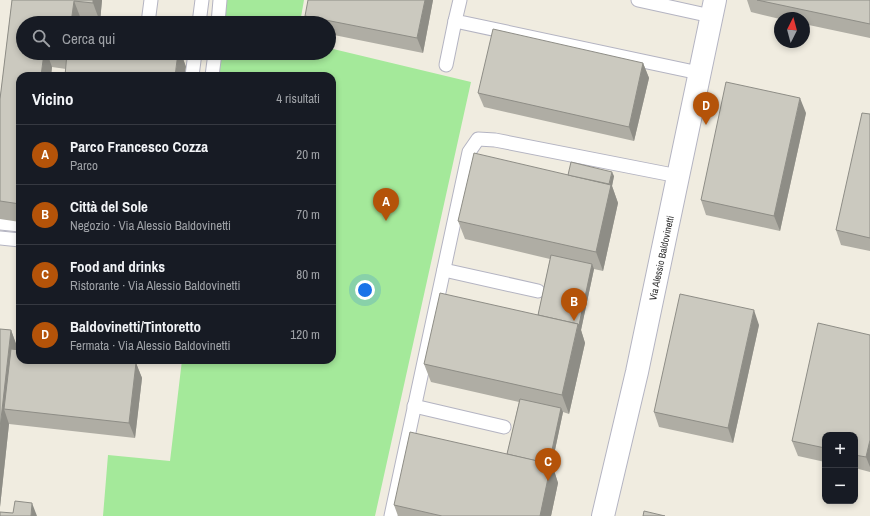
<!DOCTYPE html>
<html lang="it">
<head>
<meta charset="utf-8">
<style>
  :root { --surface:#171b24; --page:#20242c; --text:#f1f3f6; --muted:#9ea1a6; --line:#363941; --accent:#b45309 }
  body { margin:0; font-family:"Archivo Narrow",sans-serif; background:var(--page); color:var(--text) }
  .controls { position:absolute; right:12px; bottom:12px; display:grid; overflow:hidden; border-radius:8px; box-shadow:0 2px 6px #0003 }
  .controls button { width:36px; height:36px; display:grid; place-items:center; padding:0; border:0; border-bottom:1px solid var(--line); background:var(--surface); color:var(--text); font:20px sans-serif }
  .compass { position:absolute; left:774px; top:12px; width:36px; height:36px; border-radius:50%; background:var(--surface); box-shadow:0 2px 6px #0003; rotate:6deg }
  .you { position:absolute; left:365px; top:290px; width:14px; height:14px; margin:-10px; border:3px solid #fff; border-radius:50%; background:#1a73e8; box-shadow:0 0 0 6px #1a73e833 }
  .badge { display:grid; place-items:center; width:26px; height:26px; border-radius:50%; background:var(--accent); color:#fff; font-size:13px; font-weight:700 }
  .pin { position:absolute; translate:-50% -33px; filter:drop-shadow(0 1px 2px #0008) }
  .pin::after { content:''; position:absolute; top:21px; width:14px; height:12px; background:inherit; clip-path:polygon(0 0,100% 0,50% 100%) }
  .list { margin:0; padding:0; list-style:none }
  h2 { display:flex; justify-content:space-between; align-items:center; height:52px; margin:0; padding:0 16px; font-size:17px }
  h2 small { font-size:13px; font-weight:400; color:var(--muted) }
  .list li { display:grid; grid-template-columns:26px 1fr auto; gap:12px; align-items:center; box-sizing:border-box; height:60px; padding:0 16px; border-top:1px solid var(--line) }
  .list b { display:block; font-size:15px; white-space:nowrap }
  .list p { margin:0; font-size:13px; white-space:nowrap; color:var(--muted) }
  .list em { font-size:13px; font-style:normal; color:var(--muted) }
  .icon { flex:none; width:22px; height:22px; fill:none; stroke:currentColor; stroke-width:2; stroke-linecap:round; stroke-linejoin:round }
  .map { position:relative; flex:none; width:870px; height:516px; overflow:hidden }
  .search { position:absolute; background:var(--surface); box-shadow:0 2px 6px #0003; left:16px; top:16px; width:320px; height:44px; display:flex; align-items:center; gap:10px; box-sizing:border-box; padding:0 14px; border-radius:22px; color:var(--muted); font-size:15px }
  .panel { position:absolute; background:var(--surface); box-shadow:0 2px 6px #0003; left:16px; top:72px; width:320px; height:292px; border-radius:12px }
  .map>svg:first-child { display:block }
  .green { fill:#a4e99a }
  .lines { fill:none; stroke-linecap:round; stroke-linejoin:round }
  .service-casing { stroke:#b4b4c2; stroke-width:15 }
  .minor-casing { stroke:#b4b4c2; stroke-width:24 }
  .service { stroke:#fff; stroke-width:13 }
  .minor { stroke:#fff; stroke-width:22 }
  .wall { fill:#afada4 }
  .shaded-wall { fill:#8e8d86 }
  .building { fill:#cbc9bf; stroke:#8e8d86 }
  .labels { text-anchor:middle; stroke-width:3; stroke-linejoin:round; paint-order:stroke }
  .street-label { font-size:10px; fill:#2e2e2e; stroke:#fff }
</style>
</head>
<body>
<div class="map">
<svg width="870" height="516" viewBox="0 0 870 516">
  <rect width="100%" height="100%" fill="#f0ece0"/>
  <!-- green -->
  <g class="green">
    <polygon points="227,0 304,0 300,23 224,23"/>
    <polygon points="329,48 471,82 375,516 103,516 108,455 170,461 182,360 332,360 332,76 217,76 220,53 329,53"/>
  </g>
  <g class="lines">
    <defs>
      <g id="service">
        <polyline points="460,0 455,21 699,73"/>
        <polyline points="638,0 711,16"/>
        <polyline points="148,23 151,0"/>
        <polyline points="199,23 202,0"/>
        <polyline points="218,23 220,0"/>
        <polyline points="446,65 455,21"/>
        <polyline points="192,76 195,53"/>
        <polyline points="212,76 215,53"/>
        <polyline points="0,223 20,225"/>
        <polyline points="0,238 20,240"/>
        <polyline points="444,270 538,291"/>
        <polyline points="414,406 504,427"/>
        <polyline points="391,516 469,152 478,139 495,140 678,176"/>
      </g>
      <polyline id="minor" points="603,516 637,372 715,0"/>
    </defs>
    <!-- service casing -->
    <use href="#service" class="service-casing"/>
    <!-- minor casing -->
    <use href="#minor" class="minor-casing"/>
    <!-- service -->
    <use href="#service" class="service"/>
    <!-- minor -->
    <use href="#minor" class="minor"/>
  </g>
  <!-- wall -->
  <g class="wall">
    <polygon points="12,0 102,0 100,22 81,19 80,23 23,23 23,53 181,53 186,67 66,69 52,67 51,76 20,76 20,222 0,219 0,99"/>
    <polygon points="433,0 423,53 329,34 329,23 307,23 305,16"/>
    <polygon points="747,0 870,0 870,38 804,24 804,18 780,18 780,19 751,12"/>
    <polygon points="643,63 649,78 634,141 484,107 478,93"/>
    <polygon points="806,113 780,231 706,215 701,200"/>
    <polygon points="870,114 870,251 841,245 836,230"/>
    <polygon points="568,175 614,176 612,186 618,203 603,271 594,269 581,330 585,343 569,414 563,412 552,464 558,483 551,516 398,516 394,505 507,454 519,402 431,382 424,364 538,315 550,259 465,239 458,221"/>
    <polygon points="759,325 733,443 659,427 654,412"/>
    <polygon points="0,329 11,330 18,350 136,363 142,378 135,438 9,424 0,507"/>
    <polygon points="870,335 870,472 855,468 855,435 825,435 825,462 798,456 792,441"/>
  </g>
  <!-- shaded-wall -->
  <g class="shaded-wall">
    <polygon points="93,0 102,0 100,22 93,3"/>
    <polygon points="425,0 433,0 423,53 417,38"/>
    <polygon points="74,1 81,19 80,23 71,23"/>
    <polygon points="44,53 47,53 52,67 51,76 41,76"/>
    <polygon points="178,53 181,53 186,67 184,76 175,76"/>
    <polygon points="643,63 649,78 634,141 629,127"/>
    <polygon points="800,98 806,113 780,231 774,216"/>
    <polygon points="612,172 614,176 612,186 618,203 603,271 596,252"/>
    <polygon points="592,264 594,269 581,330 585,343 569,414 562,395"/>
    <polygon points="754,310 759,325 733,443 728,428"/>
    <polygon points="11,330 18,349 11,410 4,409 9,424 0,507 0,428"/>
    <polygon points="136,363 142,378 135,438 129,423"/>
    <polygon points="561,408 563,412 552,464 558,483 551,516 540,516 546,476"/>
    <polygon points="870,440 870,467 866,457"/>
    <polygon points="32,503 37,516 31,516"/>
  </g>
  <!-- building -->
  <g class="building">
    <polygon points="12,0 93,0 93,3 74,1 71,23 23,23 23,53 44,53 41,76 20,76 20,204 0,201 0,99"/>
    <polygon points="308,0 425,0 417,38 305,16"/>
    <polygon points="757,0 870,0 870,24"/>
    <polygon points="493,29 643,63 629,127 478,93"/>
    <polygon points="67,53 178,53 175,76 65,76"/>
    <polygon points="726,82 800,98 774,216 701,200"/>
    <polygon points="862,113 870,114 870,238 836,230"/>
    <polygon points="474,153 611,185 596,252 458,221"/>
    <polygon points="571,162 612,172 609,184 568,175"/>
    <polygon points="551,255 592,264 579,325 578,324 538,315"/>
    <polygon points="440,293 578,324 562,395 424,364"/>
    <polygon points="680,294 754,310 728,428 654,412"/>
    <polygon points="818,323 870,335 870,440 866,457 855,455 855,435 825,435 825,448 792,441"/>
    <polygon points="0,329 11,330 0,428"/>
    <polygon points="11,349 20,350 20,360 109,360 136,363 129,423 4,409"/>
    <polygon points="520,399 561,408 549,464 507,454"/>
    <polygon points="410,432 551,464 540,516 442,516 394,505"/>
    <polygon points="15,501 32,503 31,516 0,516 0,512 13,513"/>
    <polygon points="644,511 665,516 643,516"/>
  </g>
  <g class="labels">
    <!-- street labels -->
    <g class="street-label">
      <text transform="translate(661 258) rotate(-78)" y="4">Via Alessio Baldovinetti</text>
    </g>
  </g>
</svg>
<div class="controls">
<button>+</button>
<button>−</button>
</div>
<svg class="compass" viewBox="-18 -18 36 36"><path d="M0-13l5 13h-10z" fill="#e53935"/><path d="M0 13l5-13h-10z" fill="#9ea1a6"/></svg>
<div class="you"></div>
<div class="pin badge" style="left:386px;top:221px">A</div>
<div class="pin badge" style="left:574px;top:321px">B</div>
<div class="pin badge" style="left:548px;top:481px">C</div>
<div class="pin badge" style="left:706px;top:125px">D</div>
<div class="search"><svg class="icon" aria-label="search" viewBox="0 0 24 24"><circle cx="10" cy="10" r="6"/><path d="M15 15l6 6"/></svg>Cerca qui</div>
<section class="panel">
<h2>Vicino<small>4 risultati</small></h2>
<ul class="list">
<li><span class="badge">A</span><div><b>Parco Francesco Cozza</b><p>Parco</p></div><em>20 m</em></li>
<li><span class="badge">B</span><div><b>Città del Sole</b><p>Negozio · Via Alessio Baldovinetti</p></div><em>70 m</em></li>
<li><span class="badge">C</span><div><b>Food and drinks</b><p>Ristorante · Via Alessio Baldovinetti</p></div><em>80 m</em></li>
<li><span class="badge">D</span><div><b>Baldovinetti/Tintoretto</b><p>Fermata · Via Alessio Baldovinetti</p></div><em>120 m</em></li>
</ul>
</section>
</div>
</body>
</html>
